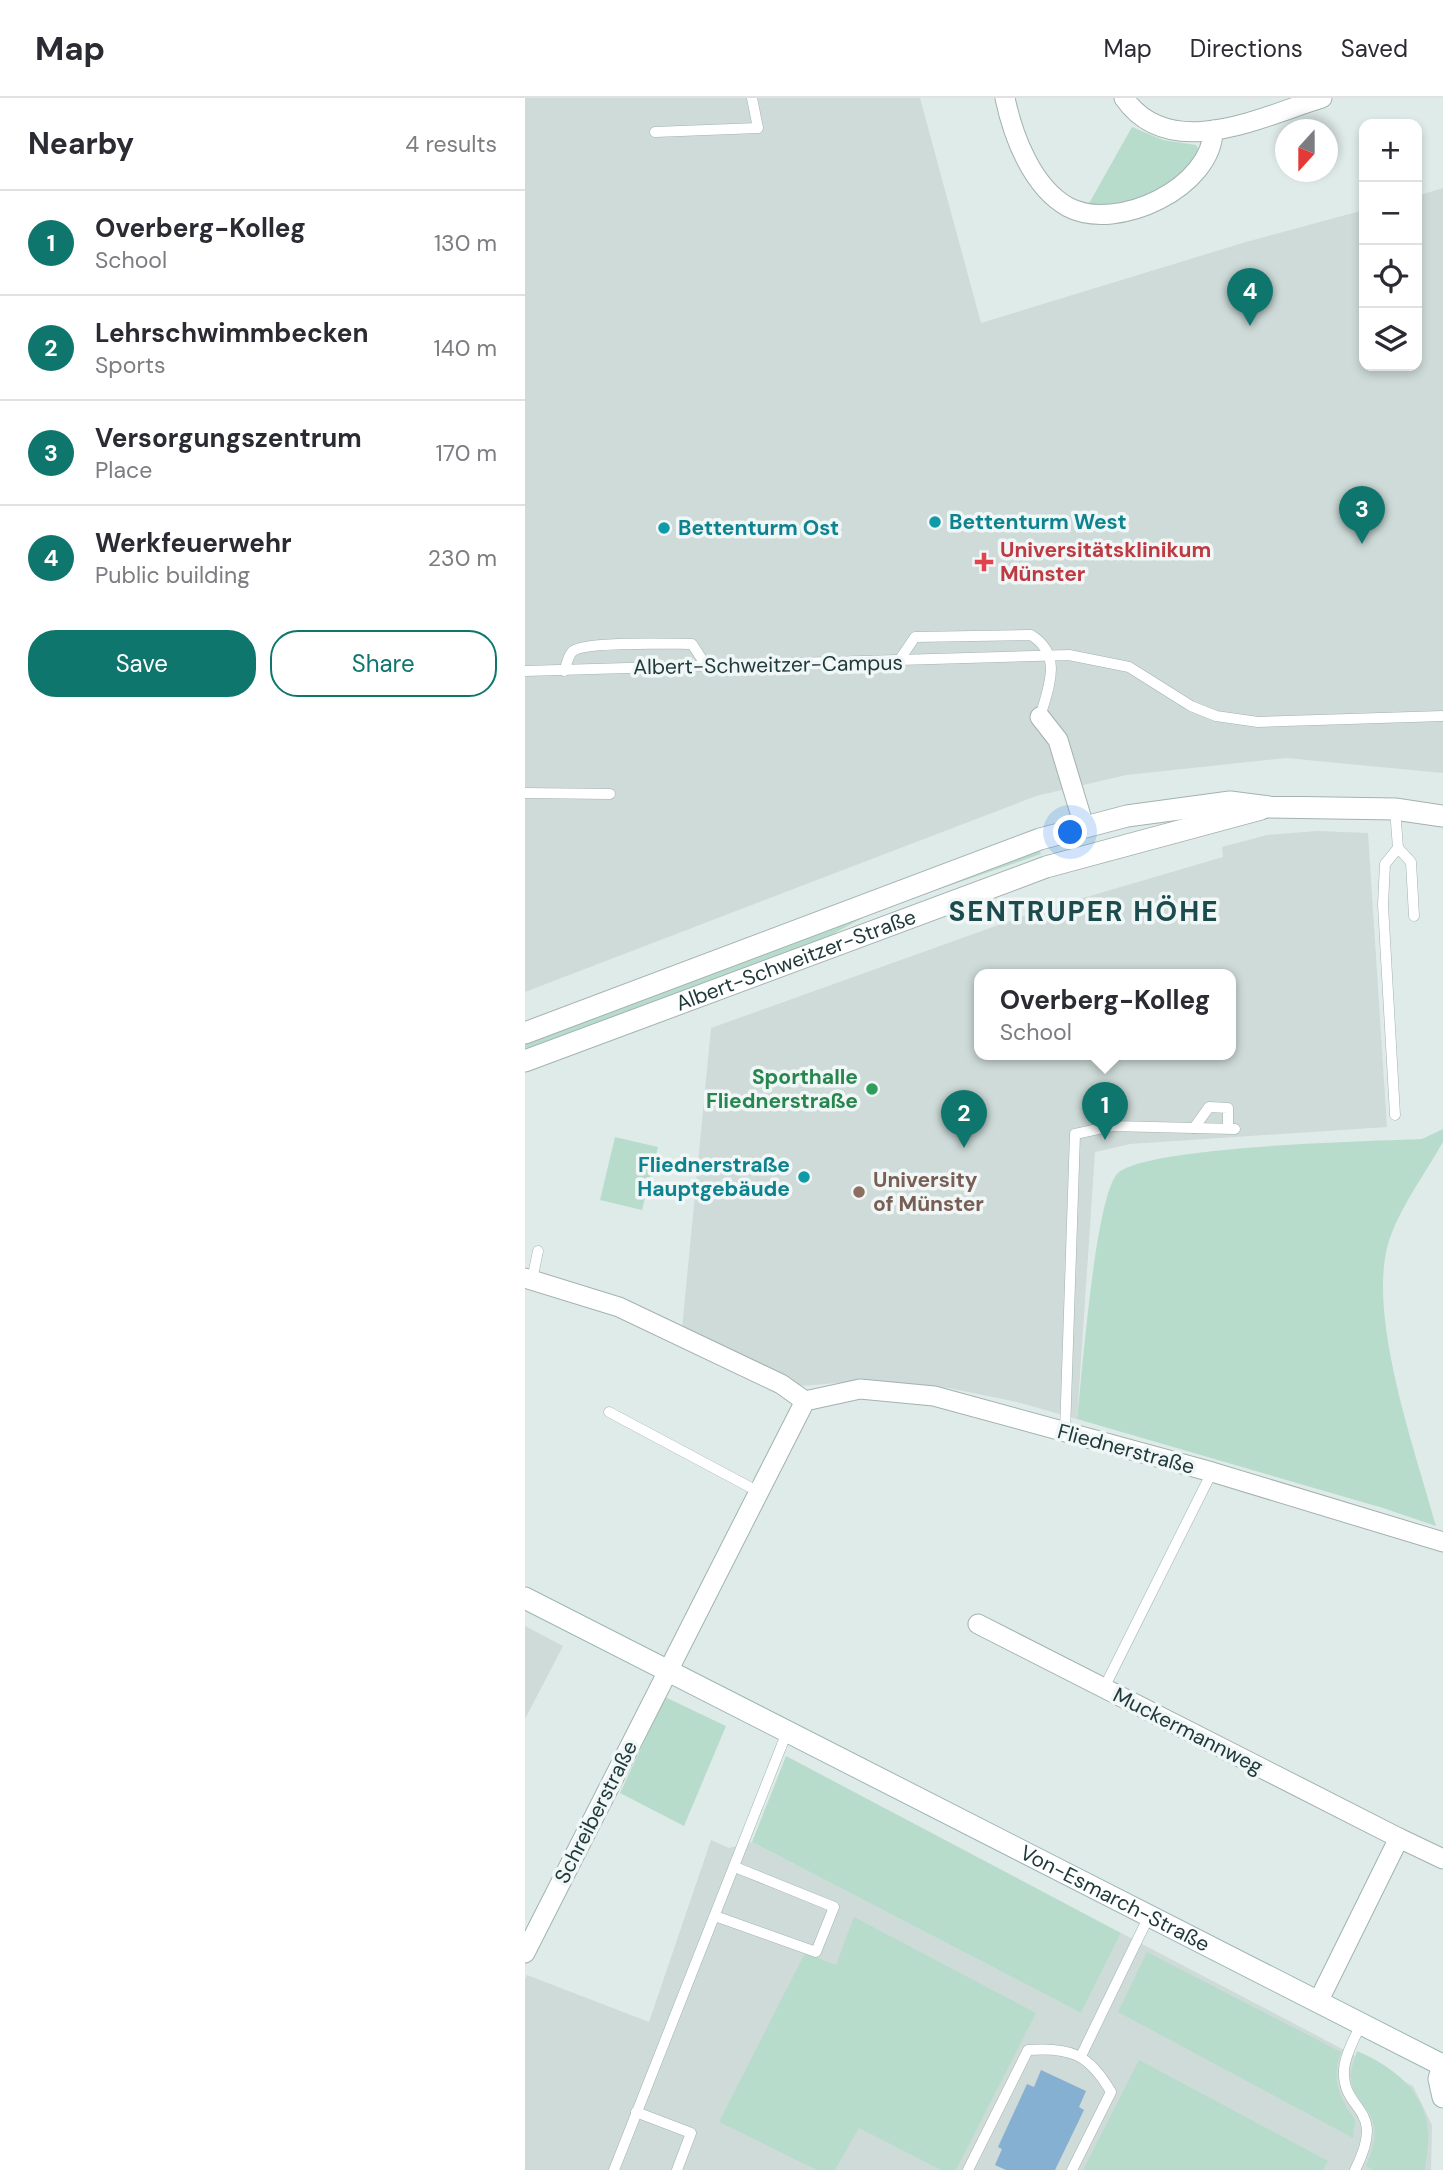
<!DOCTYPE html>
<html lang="en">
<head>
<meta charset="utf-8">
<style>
  :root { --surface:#fff; --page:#f7f7f7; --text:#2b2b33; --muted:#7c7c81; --line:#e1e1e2; --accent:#0f766e }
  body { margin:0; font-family:"DM Sans",sans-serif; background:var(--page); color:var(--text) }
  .controls { position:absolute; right:21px; top:21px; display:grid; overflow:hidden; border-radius:14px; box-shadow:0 4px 10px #0003 }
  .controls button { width:63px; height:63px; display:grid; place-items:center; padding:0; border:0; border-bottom:2px solid var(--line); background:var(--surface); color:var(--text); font:35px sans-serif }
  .compass { position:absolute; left:750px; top:21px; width:63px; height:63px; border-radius:50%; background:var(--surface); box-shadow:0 4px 10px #0003; rotate:201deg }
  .you { position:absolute; left:546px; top:735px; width:24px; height:24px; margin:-18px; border:5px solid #fff; border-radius:50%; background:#1a73e8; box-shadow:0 0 0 10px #1a73e833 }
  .badge { display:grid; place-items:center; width:46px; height:46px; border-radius:50%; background:var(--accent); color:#fff; font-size:23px; font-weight:700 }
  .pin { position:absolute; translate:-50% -58px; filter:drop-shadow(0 2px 4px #0008) }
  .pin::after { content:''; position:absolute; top:37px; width:24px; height:21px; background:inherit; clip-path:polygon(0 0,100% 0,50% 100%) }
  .popup { position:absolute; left:449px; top:871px; width:262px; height:91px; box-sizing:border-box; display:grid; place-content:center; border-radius:14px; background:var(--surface); filter:drop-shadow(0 2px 5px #0005); font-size:23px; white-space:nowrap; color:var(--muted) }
  .popup b { font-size:26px; color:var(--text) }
  .popup::after { content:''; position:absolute; left:50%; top:100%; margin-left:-14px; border:14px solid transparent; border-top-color:var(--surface) }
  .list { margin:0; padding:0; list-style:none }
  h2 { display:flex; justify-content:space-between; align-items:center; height:91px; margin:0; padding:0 28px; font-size:30px }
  h2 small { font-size:23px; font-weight:400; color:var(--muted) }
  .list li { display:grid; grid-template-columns:46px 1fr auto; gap:21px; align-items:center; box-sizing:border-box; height:105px; padding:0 28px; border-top:2px solid var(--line) }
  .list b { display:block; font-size:26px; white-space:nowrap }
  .list p { margin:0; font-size:23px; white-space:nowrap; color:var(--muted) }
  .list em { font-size:23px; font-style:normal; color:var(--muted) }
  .actions { display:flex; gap:14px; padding:21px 28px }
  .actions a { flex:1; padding:16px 0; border:2px solid var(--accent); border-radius:28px; text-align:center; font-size:24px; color:var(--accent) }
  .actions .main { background:var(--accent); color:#fff }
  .icon { flex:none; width:38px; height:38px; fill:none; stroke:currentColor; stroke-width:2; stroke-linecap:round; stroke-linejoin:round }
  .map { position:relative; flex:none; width:918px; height:2072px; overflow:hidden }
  header { display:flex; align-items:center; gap:42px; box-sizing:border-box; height:98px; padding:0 35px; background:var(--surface); border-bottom:2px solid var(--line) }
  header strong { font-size:33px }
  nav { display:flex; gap:38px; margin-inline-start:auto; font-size:24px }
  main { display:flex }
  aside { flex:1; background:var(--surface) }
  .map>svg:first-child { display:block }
  .built { fill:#cedbd8; fill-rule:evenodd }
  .green { fill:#b8dccc }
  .water { fill:#86b0d1 }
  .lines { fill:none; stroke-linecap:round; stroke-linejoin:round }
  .service-casing { stroke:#a2b2b1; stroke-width:11 }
  .minor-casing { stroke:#a2b2b1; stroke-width:21 }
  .tertiary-casing { stroke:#a2b2b1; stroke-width:23 }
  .secondary-casing { stroke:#9eb6b5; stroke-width:23 }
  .service { stroke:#fff; stroke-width:10 }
  .minor { stroke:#fff; stroke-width:19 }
  .tertiary { stroke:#fff; stroke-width:21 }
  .secondary { stroke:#fff; stroke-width:21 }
  .culture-dot { fill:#0f9aa8; stroke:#f0f7f6; stroke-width:2.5 }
  .health-dot { fill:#e0444e; stroke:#f0f7f6; stroke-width:2.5 }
  .leisure-dot { fill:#2e9e5b; stroke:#f0f7f6; stroke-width:2.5 }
  .education-dot { fill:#8d6e63; stroke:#f0f7f6; stroke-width:2.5 }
  .labels { text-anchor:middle; stroke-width:7; stroke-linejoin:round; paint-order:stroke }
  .culture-label { font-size:21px; font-weight:bold; fill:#0d838f; stroke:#f0f7f6; text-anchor:start }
  .health-label { font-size:21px; font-weight:bold; fill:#be3a42; stroke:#f0f7f6; text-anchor:start }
  .street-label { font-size:21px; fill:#203a3b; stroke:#f0f7f6 }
  .leisure-label { font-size:21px; font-weight:bold; fill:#27864d; stroke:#f0f7f6; text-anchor:end }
  .education-label { font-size:21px; font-weight:bold; fill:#785e54; stroke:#f0f7f6; text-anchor:start }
  .district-label { font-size:28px; font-weight:bold; letter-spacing:2px; fill:#1c4b4d; stroke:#f0f7f6 }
</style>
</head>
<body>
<header>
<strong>Map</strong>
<nav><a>Map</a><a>Directions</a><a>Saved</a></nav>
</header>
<main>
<aside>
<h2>Nearby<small>4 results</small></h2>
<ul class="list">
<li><span class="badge">1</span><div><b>Overberg-Kolleg</b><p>School</p></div><em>130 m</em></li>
<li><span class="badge">2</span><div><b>Lehrschwimmbecken</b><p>Sports</p></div><em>140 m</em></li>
<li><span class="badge">3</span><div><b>Versorgungszentrum</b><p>Place</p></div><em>170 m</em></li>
<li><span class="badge">4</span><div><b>Werkfeuerwehr</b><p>Public building</p></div><em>230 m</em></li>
</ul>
<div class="actions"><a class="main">Save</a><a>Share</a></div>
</aside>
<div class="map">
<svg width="918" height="2072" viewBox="0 0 918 2072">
  <rect width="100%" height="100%" fill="#dfebe9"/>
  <!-- built -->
  <g class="built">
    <polygon points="0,0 395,0 456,225 721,144 839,112 839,268 892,268 892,98 918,90 918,675 761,660 601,677 511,698 0,894"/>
    <path d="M 792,733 L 843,735 L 862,1029 L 605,1046 L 570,1054 L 552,1321 L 492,1304 L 424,1290 L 334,1283 L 278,1288 L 157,1231 L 186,930 L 507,815 L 698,759 L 697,749 L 742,737 ZM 454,876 L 706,876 L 706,956 L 454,956 Z"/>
    <polygon points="0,1528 38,1548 0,1621"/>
    <polygon points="186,1742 204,1750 227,1744 556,1915 596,1835 888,1988 907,2027 906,2072 0,2072 0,1881 2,1877 124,1924"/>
  </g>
  <!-- green -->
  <g class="green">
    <path d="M 607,29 L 638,42 L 671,47 L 676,54 C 637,98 620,104 562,109 Z"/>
    <polygon points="514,750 516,756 348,814 290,846 0,956 0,942"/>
    <path d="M 918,1031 L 918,1044 C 901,1074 878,1105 866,1137 C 838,1209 891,1354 911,1428 L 858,1410 L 552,1321 C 557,1278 570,1101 592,1076 C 618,1048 849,1043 897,1041 Z"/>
    <polygon points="90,1039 133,1049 117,1112 75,1102"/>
    <polygon points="140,1599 201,1628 159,1728 95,1695"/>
    <polygon points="261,1658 596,1835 556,1915 227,1744"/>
    <polygon points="329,1819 511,1915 431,2072 416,2072 334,2030 310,2072 292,2072 194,2024 280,1855 311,1867"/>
    <path d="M 622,1854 L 816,1954 C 806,1981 814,1999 830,2022 L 828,2040 L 593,1914 Z"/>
    <path d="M 832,1953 C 867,1968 901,1993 903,2034 C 904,2046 901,2060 900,2072 L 848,2072 L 841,2068 C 868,2009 824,2012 826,1975 C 827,1968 830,1960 832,1953 Z"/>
    <polygon points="614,1962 803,2063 798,2072 558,2072"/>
  </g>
  <!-- water -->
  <polygon class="water" points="516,1972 561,1993 554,2009 559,2012 530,2072 481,2072 470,2067 477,2051 473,2049 502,1986 509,1989"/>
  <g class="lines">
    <defs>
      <g id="service">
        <polyline points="130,34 233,30 227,0"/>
        <path d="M 373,564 L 390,539 L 506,537 C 538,557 524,588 515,619"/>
        <polyline points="0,573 544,557 604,569 666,608 691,618 733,624 918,618"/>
        <path d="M 39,573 C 42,566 43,557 48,553 C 61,543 147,546 167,546 L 182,569"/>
        <polyline points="0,695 85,696"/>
        <polyline points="873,750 886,764 889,818"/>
        <polyline points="870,1017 858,807 860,766 873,750 870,711"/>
        <polyline points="669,1030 684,1009 703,1010 703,1030"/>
        <polyline points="7,1182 13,1153"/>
        <polyline points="84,1314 234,1394"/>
        <polyline points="540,1334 550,1036 587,1028 710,1031"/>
        <polyline points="579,1590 687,1374"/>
        <polyline points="190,1818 291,1854 309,1809 210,1769"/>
        <polyline points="556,1958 624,1818"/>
        <polyline points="111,2014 166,2035 152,2072"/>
        <polyline points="89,2072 262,1634"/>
        <path d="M 443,2072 L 503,1952 C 546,1949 564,1956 586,1994 L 547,2072"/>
        <path d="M 830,2072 C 863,2007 817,2016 819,1972 C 820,1956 830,1940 836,1926"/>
      </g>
      <g id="minor">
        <path d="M 480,0 C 488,38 507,89 543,109 C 592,135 688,89 688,32"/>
        <path d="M 599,0 C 645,66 738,18 797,0"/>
        <polyline points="515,619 533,642 559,728"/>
        <polyline points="0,1180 94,1209 256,1286 280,1303"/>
        <polyline points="453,1526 874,1740 793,1904"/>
        <polyline points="874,1740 918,1761"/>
        <polyline points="0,1855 280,1303 335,1291 409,1298 687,1374 918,1444"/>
      </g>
      <g id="tertiary">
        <polyline points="0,935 515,741 602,718 705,704 744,709 870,711 918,718"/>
        <path id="s1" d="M 0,963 L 521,769 L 736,711"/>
      </g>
      <g id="secondary">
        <path id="s2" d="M 0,1500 L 917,1967"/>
        <polyline points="918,1966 914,1981 918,1999"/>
      </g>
    </defs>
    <!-- service casing -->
    <use href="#service" class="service-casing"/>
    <!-- minor casing -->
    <use href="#minor" class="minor-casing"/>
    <!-- tertiary casing -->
    <use href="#tertiary" class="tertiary-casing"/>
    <!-- secondary casing -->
    <use href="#secondary" class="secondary-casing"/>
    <!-- service -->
    <use href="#service" class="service"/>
    <!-- minor -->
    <use href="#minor" class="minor"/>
    <!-- tertiary -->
    <use href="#tertiary" class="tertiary"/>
    <!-- secondary -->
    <use href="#secondary" class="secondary"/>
  </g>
  <!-- markers -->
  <g class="culture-dot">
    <circle cx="410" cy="424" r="7"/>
    <circle cx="139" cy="430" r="7"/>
    <circle cx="279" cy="1079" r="7"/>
  </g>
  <path class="health-dot" d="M455.5 453.5h7v7h7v7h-7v7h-7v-7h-7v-7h7z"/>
  <circle class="leisure-dot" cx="347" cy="991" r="7"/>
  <circle class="education-dot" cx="334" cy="1094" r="7"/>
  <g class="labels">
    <!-- culture labels -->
    <g class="culture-label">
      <text x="424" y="431">Bettenturm West</text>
      <text x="153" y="437">Bettenturm Ost</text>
      <text x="265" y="1074" text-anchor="end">Fliednerstraße<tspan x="265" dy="24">Hauptgebäude</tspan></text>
    </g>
    <!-- health labels -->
    <g class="health-label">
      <text x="475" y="459">Universitätsklinikum<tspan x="475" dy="24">Münster</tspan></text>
    </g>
    <!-- street labels -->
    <g class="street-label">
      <text transform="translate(243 567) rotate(-1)" y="7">Albert-Schweitzer-Campus</text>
      <text dy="7" stroke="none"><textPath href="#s1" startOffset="289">Albert-Schweitzer-Straße</textPath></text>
      <text transform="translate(601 1351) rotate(15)" y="7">Fliednerstraße</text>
      <text transform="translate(663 1633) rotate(27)" y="7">Muckermannweg</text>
      <text transform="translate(71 1714) rotate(-63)" y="7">Schreiberstraße</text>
      <text dy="7" stroke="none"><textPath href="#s2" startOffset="662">Von-Esmarch-Straße</textPath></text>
    </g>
    <!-- leisure labels -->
    <g class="leisure-label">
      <text x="333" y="986">Sporthalle<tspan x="333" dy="24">Fliednerstraße</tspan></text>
    </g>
    <!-- education labels -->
    <g class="education-label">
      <text x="348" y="1089">University<tspan x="348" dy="24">of Münster</tspan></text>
    </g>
    <!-- district labels -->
    <g class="district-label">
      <text x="559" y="823">SENTRUPER HÖHE</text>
    </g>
  </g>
</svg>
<div class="controls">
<button>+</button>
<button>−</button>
<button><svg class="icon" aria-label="locate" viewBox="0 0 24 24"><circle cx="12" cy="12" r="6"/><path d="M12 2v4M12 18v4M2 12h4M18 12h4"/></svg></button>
<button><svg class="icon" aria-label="layers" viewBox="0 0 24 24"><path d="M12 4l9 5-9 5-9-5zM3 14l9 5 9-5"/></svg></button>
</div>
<svg class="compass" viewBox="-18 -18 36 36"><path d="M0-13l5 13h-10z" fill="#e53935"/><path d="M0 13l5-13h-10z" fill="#7c7c81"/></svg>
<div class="you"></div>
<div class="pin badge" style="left:580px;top:1042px">1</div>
<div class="popup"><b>Overberg-Kolleg</b>School</div>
<div class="pin badge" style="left:439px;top:1050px">2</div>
<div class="pin badge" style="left:837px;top:446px">3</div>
<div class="pin badge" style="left:725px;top:228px">4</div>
</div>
</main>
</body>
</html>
